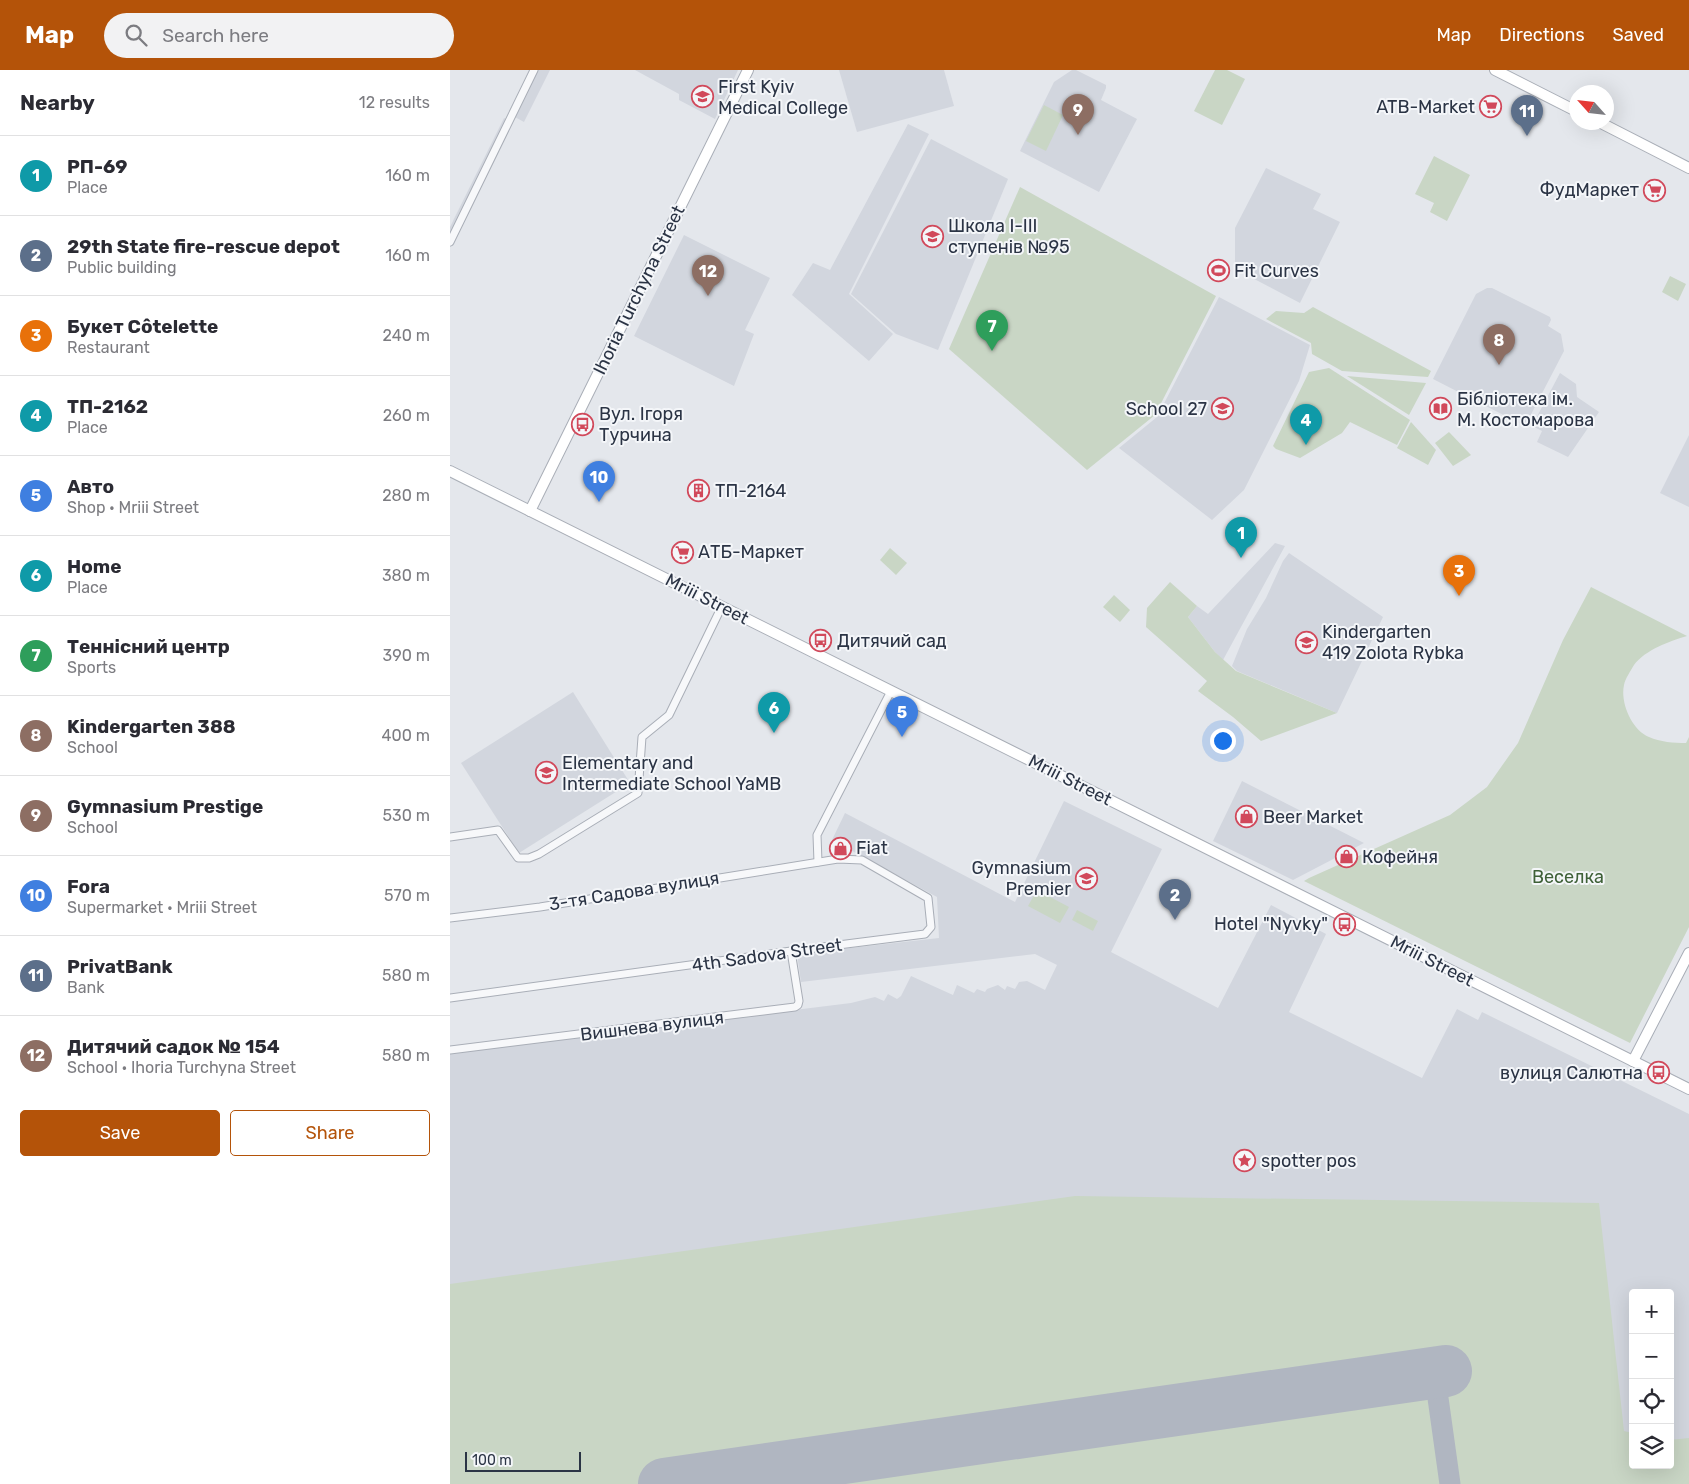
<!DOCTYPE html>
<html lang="en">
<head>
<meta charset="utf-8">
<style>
  :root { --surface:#fff; --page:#f2f2f3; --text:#2b2b33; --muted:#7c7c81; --line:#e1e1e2; --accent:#b45309 }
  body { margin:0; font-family:Rubik,sans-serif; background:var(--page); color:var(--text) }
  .controls { position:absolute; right:15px; bottom:15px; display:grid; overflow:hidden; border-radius:5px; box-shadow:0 5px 20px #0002 }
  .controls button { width:45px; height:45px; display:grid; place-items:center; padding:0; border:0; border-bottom:1px solid var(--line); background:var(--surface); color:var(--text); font:25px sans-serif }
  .compass { position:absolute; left:1119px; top:15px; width:45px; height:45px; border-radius:50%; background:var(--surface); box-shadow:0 5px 20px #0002; rotate:297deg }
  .scale { position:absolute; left:15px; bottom:12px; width:116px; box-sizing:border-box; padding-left:5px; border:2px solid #2b3445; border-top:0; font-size:14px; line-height:18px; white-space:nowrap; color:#2b3445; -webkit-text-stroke:4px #f4f6f9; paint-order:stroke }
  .you { position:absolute; left:772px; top:670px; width:18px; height:18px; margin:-12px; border:4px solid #fff; border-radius:50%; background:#1a73e8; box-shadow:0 0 0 8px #1a73e833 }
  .badge { display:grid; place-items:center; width:32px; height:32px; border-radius:50%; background:var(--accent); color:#fff; font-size:16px; font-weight:700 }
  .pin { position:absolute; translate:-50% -41px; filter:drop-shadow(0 1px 2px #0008) }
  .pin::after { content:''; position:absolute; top:26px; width:18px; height:15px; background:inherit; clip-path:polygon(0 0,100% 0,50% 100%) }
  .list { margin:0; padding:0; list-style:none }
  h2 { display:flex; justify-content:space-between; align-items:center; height:65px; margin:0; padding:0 20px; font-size:21px }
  h2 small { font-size:16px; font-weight:400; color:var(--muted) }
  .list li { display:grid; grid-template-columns:32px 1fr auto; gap:15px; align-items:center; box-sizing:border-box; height:80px; padding:0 20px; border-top:1px solid var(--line) }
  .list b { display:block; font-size:19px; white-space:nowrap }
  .list p { margin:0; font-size:16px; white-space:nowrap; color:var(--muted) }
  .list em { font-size:16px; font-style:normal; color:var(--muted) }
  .actions { display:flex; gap:10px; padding:15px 20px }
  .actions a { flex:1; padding:11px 0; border:1px solid var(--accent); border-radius:5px; text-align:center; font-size:18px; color:var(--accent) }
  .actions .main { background:var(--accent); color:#fff }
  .icon { flex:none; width:28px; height:28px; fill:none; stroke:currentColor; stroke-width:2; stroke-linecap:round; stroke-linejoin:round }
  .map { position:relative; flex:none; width:1239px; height:1414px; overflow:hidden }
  header { display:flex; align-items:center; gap:30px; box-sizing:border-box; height:70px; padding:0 25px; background:var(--accent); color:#fff }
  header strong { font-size:24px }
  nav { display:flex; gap:28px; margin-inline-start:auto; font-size:18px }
  .search { width:350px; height:45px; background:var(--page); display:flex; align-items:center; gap:12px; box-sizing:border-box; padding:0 18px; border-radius:28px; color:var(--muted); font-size:19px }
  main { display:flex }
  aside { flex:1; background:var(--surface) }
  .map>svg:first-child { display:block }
  .built { fill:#d2d6de; fill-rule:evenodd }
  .green { fill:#c9d6c5 }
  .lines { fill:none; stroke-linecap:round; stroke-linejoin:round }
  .taxiway { stroke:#b0b6c1; stroke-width:21 }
  .runway { stroke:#b0b6c1; stroke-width:52 }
  .street-casing { stroke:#a9aeb7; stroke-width:9 }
  .secondary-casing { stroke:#a9aeb7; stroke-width:12 }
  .street { stroke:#f7f8fa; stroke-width:7 }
  .secondary { stroke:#fff; stroke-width:10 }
  .labels { text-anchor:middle; stroke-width:4; stroke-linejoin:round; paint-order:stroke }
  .poi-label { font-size:18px; fill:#2b3445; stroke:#f4f6f9; text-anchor:start }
  .street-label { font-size:18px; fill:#2b3445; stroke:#f4f6f9 }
  .park-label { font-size:18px; fill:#3f6138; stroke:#f4f6f9 }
</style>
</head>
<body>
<header>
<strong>Map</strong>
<div class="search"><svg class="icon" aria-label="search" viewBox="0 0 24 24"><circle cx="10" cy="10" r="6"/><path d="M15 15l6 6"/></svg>Search here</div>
<nav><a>Map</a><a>Directions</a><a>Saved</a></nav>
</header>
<main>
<aside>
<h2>Nearby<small>12 results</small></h2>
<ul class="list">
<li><span class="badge" style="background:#0f9aa8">1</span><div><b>РП-69</b><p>Place</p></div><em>160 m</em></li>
<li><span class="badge" style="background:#5c6f8a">2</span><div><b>29th State fire-rescue depot</b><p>Public building</p></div><em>160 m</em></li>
<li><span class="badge" style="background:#e8710a">3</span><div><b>Букет Côtelette</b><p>Restaurant</p></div><em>240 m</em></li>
<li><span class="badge" style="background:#0f9aa8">4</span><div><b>ТП-2162</b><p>Place</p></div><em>260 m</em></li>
<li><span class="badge" style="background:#3f7fe0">5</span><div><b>Авто</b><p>Shop · Mriii Street</p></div><em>280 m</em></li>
<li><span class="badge" style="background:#0f9aa8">6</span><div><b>Home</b><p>Place</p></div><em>380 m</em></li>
<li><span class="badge" style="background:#2e9e5b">7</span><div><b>Теннісний центр</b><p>Sports</p></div><em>390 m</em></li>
<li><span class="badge" style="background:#8d6e63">8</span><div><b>Kindergarten 388</b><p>School</p></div><em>400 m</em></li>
<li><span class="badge" style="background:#8d6e63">9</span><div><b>Gymnasium Prestige</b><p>School</p></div><em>530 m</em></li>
<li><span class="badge" style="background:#3f7fe0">10</span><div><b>Fora</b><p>Supermarket · Mriii Street</p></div><em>570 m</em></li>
<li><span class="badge" style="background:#5c6f8a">11</span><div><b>PrivatBank</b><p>Bank</p></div><em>580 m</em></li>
<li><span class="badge" style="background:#8d6e63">12</span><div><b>Дитячий садок № 154</b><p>School · Ihoria Turchyna Street</p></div><em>580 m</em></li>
</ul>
<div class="actions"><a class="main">Save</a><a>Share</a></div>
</aside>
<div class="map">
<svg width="1239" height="1414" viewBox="0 0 1239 1414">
  <rect width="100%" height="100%" fill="#e4e7ec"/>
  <!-- built -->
  <g class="built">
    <polygon points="86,0 100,0 74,52 63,46"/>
    <polygon points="185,0 288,0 265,49 229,30 229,24"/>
    <polygon points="389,0 494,0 504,36 407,62"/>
    <polygon points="622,0 626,0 656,15 656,18 651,30 687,49 649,122 570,81 604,12"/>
    <polygon points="54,48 58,50 0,167 0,157"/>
    <polygon points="458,54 479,64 399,224 443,264 419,291 342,225 363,193 380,200"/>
    <polygon points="481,69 558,109 488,280 446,264 401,224"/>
    <polygon points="816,98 871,124 863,139 890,152 850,233 785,199 785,158"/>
    <polygon points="234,165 320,208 295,260 304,264 284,316 184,266"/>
    <polygon points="1037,218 1042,218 1100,247 1101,250 1098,256 1111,264 1114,281 1075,356 983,309 1026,224"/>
    <polygon points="769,227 860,275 849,311 794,420 762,450 669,378 707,347"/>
    <polygon points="1110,303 1126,314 1127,327 1149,342 1118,387 1087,372 1092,361 1082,356"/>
    <polygon points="1239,365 1239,437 1210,423"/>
    <polygon points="825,473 835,476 773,590 765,582 738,547 747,536 758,544"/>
    <polygon points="839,483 933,547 887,643 787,601 782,596 797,559 816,528 833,491"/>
    <polygon points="123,622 180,713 69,783 11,693"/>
    <polygon points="792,711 914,773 843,810 763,771"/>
    <path d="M 614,731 L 712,779 L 661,882 L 768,938 L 821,835 L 876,864 L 839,942 L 972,1008 L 1007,939 L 1028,950 L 1032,942 L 1239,1044 L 1239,1414 L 0,1414 L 0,983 L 401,933 L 425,927 L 434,931 L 438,924 L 447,929 L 451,926 L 461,906 L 503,925 L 507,915 L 524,923 L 527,919 L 535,922 L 537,919 L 548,915 L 555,920 L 557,916 L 565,919 L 569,912 L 577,911 L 595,920 L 607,895 L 585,884 L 351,912 L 347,884 L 489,868 L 487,827 L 382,770 L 395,743 L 565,832 ZM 1183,1223 L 1220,1223 L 1220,1395 L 1183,1395 Z"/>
  </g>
  <!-- green -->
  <g class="green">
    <polygon points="765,0 777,0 795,9 772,55 744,41"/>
    <polygon points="594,35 613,45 596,81 576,71"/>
    <polygon points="984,86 1020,105 997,151 980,142 984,133 965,124"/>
    <polygon points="570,117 766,226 705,345 637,400 499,279"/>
    <polygon points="1220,206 1236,214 1228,231 1212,222"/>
    <polygon points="863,237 981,301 978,307 892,301 862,284 861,273 816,249 826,241 854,243"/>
    <polygon points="879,298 960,350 947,375 900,352 892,363 850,388 826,379 823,376 859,302"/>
    <polygon points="897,306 976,313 959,345"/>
    <polygon points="961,352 986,380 978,395 947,378"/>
    <polygon points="999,362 1021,385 1003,396 985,373"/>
    <polygon points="440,478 457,493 446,505 430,490"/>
    <polygon points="720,512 747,536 738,547 765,582 786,601 887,643 811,671 783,647 748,621 757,611 696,557 697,538"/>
    <path d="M 1141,517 L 1237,566 C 1220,571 1195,580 1184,595 C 1181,600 1175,609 1174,615 C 1170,633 1182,660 1199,667 C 1210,672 1224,673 1236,673 L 1239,667 L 1239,857 L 1180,973 L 854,811 L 859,808 L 1000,745 L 1037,717 L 1068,673 L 1113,570 Z"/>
    <polygon points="664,525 680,540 670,552 653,537"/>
    <polygon points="587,820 619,837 610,853 578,836"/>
    <polygon points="627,840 648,851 643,861 622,850"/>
    <polygon points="625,1126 1149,1133 1174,1361 1183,1363 1183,1395 1220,1395 1220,1370 1239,1368 1239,1414 0,1414 0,1214"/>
  </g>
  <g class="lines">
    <!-- taxiway -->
    <path class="taxiway" d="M 960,1306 C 972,1306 980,1310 987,1321 L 1000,1414"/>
    <!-- runway -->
    <polyline class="runway" points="214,1414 996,1301"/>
    <defs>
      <g id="street">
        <polyline points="0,172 84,0"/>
        <polyline points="0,767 48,760 68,788 79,788 89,784 188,723 192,667 219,645 272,536"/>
        <polyline points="368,792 367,765 441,621"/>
        <polyline points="0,848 90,837 388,789 412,790 478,828 481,857 475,864 341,881 0,928"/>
        <polyline points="0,980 345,937 348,935 349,931 341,881"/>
      </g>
      <g id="secondary">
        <polyline points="1045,0 1126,41"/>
        <polyline points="1149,52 1239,98"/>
        <polyline points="0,401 1239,1019"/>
        <polyline points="80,441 298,0"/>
        <polyline points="1183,991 1239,883"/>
      </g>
    </defs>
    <!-- street casing -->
    <use href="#street" class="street-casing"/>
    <!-- secondary casing -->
    <use href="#secondary" class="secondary-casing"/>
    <!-- street -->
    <use href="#street" class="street"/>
    <!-- secondary -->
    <use href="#secondary" class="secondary"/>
  </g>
  <!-- icons -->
  <defs>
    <symbol id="university-ring" viewBox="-11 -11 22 22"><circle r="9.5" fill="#f4f6f9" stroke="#d1495b" stroke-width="1.5"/><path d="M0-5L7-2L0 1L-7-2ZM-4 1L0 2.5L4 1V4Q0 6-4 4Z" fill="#d1495b"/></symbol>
    <symbol id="supermarket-ring" viewBox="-11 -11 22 22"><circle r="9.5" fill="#f4f6f9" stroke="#d1495b" stroke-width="1.5"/><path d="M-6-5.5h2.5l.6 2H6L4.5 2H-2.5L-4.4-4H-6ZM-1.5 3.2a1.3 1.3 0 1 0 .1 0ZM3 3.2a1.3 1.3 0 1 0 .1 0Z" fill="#d1495b"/></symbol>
    <symbol id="school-ring" viewBox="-11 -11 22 22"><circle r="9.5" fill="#f4f6f9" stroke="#d1495b" stroke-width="1.5"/><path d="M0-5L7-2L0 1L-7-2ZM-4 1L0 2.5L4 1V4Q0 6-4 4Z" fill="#d1495b"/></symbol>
    <symbol id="stadium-ring" viewBox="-11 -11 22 22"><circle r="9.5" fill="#f4f6f9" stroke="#d1495b" stroke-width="1.5"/><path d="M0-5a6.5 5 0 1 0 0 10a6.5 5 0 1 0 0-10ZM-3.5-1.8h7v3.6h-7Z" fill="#d1495b"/></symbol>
    <symbol id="library-ring" viewBox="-11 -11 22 22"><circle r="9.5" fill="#f4f6f9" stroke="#d1495b" stroke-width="1.5"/><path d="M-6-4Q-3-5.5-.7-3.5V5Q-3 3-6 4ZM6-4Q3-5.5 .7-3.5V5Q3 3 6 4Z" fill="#d1495b"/></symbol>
    <symbol id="bus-ring" viewBox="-11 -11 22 22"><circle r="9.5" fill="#f4f6f9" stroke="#d1495b" stroke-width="1.5"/><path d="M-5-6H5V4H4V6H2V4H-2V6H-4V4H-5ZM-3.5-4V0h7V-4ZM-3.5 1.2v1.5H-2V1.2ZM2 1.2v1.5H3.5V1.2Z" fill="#d1495b"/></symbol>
    <symbol id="building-ring" viewBox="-11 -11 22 22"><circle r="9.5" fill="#f4f6f9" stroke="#d1495b" stroke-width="1.5"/><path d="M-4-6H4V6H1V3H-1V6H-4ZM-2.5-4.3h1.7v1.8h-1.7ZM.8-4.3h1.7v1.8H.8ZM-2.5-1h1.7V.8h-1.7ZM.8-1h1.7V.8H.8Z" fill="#d1495b"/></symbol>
    <symbol id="shop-ring" viewBox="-11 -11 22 22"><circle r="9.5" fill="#f4f6f9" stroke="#d1495b" stroke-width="1.5"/><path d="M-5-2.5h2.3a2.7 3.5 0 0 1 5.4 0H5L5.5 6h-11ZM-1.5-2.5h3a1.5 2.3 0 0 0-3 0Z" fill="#d1495b"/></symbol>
    <symbol id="sight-ring" viewBox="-11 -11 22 22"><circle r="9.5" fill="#f4f6f9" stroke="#d1495b" stroke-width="1.5"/><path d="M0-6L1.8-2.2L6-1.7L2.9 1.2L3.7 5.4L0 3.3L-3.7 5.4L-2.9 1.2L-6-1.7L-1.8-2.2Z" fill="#d1495b"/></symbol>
  </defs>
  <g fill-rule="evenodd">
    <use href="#university-ring" x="240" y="14" width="25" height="25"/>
    <use href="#supermarket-ring" x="1028" y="24" width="25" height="25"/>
    <use href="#supermarket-ring" x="1192" y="108" width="25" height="25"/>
    <use href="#school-ring" x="470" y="154" width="25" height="25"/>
    <use href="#stadium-ring" x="756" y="188" width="25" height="25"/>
    <use href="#school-ring" x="760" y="326" width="25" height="25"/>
    <use href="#library-ring" x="978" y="326" width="25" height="25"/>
    <use href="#bus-ring" x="120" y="342" width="25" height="25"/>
    <use href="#building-ring" x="236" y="408" width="25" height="25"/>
    <use href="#supermarket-ring" x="220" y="470" width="25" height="25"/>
    <use href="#bus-ring" x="358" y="558" width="25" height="25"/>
    <use href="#school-ring" x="844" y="560" width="25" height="25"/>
    <use href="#school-ring" x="84" y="690" width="25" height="25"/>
    <use href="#shop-ring" x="784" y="734" width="25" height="25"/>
    <use href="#shop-ring" x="378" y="766" width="25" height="25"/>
    <use href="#shop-ring" x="884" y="774" width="25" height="25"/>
    <use href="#school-ring" x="624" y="796" width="25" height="25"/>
    <use href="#bus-ring" x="882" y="842" width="25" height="25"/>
    <use href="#bus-ring" x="1196" y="990" width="25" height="25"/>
    <use href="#sight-ring" x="782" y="1078" width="25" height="25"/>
  </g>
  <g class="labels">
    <!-- poi labels -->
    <g class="poi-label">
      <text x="268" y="23">First Kyiv<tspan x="268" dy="21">Medical College</tspan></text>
      <text x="1025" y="43" text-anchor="end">ATB-Market</text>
      <text x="1189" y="126" text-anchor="end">ФудМаркет</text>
      <text x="498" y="162">Школа І-ІІІ<tspan x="498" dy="21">ступенів №95</tspan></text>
      <text x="784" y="207">Fit Curves</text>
      <text x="1007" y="335">Бібліотека ім.<tspan x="1007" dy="21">М. Костомарова</tspan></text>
      <text x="757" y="345" text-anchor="end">School 27</text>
      <text x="149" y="350">Вул. Ігоря<tspan x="149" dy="21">Турчина</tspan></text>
      <text x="265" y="427">ТП-2164</text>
      <text x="248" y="488">АТБ-Маркет</text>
      <text x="872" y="568">Kindergarten<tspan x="872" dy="21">419 Zolota Rybka</tspan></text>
      <text x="387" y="577">Дитячий сад</text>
      <text x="112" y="699">Elementary and<tspan x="112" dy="21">Intermediate School YaMB</tspan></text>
      <text x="813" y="753">Beer Market</text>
      <text x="406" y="784">Fiat</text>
      <text x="912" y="793">Кофейня</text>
      <text x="621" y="804" text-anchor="end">Gymnasium<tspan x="621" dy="21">Premier</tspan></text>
      <text x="878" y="860" text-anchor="end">Hotel "Nyvky"</text>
      <text x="1193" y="1009" text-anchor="end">вулиця Салютна</text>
      <text x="811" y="1097">spotter pos</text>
    </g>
    <!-- street labels -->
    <g class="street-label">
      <text transform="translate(189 220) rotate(-64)" y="6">Ihoria Turchyna Street</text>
      <text transform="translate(257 529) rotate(27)" y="6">Mriii Street</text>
      <text transform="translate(620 710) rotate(27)" y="6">Mriii Street</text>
      <text transform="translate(184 821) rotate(-9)" y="6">3-тя Садова вулиця</text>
      <text transform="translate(317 885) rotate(-8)" y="6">4th Sadova Street</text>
      <text transform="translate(982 891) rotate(27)" y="6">Mriii Street</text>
      <text transform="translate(202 956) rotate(-7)" y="6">Вишнева вулиця</text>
    </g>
    <!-- park labels -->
    <g class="park-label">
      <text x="1118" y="813">Веселка</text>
    </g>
  </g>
</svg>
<div class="controls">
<button>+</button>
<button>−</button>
<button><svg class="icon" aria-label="locate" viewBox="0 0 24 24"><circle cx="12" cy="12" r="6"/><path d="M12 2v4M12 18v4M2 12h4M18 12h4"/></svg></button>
<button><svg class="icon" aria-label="layers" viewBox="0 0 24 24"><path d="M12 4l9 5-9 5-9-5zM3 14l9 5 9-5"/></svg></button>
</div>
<svg class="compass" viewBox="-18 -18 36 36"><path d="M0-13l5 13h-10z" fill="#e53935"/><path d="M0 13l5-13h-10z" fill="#7c7c81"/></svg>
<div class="scale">100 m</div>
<div class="you"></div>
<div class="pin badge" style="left:791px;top:488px;background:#0f9aa8">1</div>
<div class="pin badge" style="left:725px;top:850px;background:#5c6f8a">2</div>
<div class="pin badge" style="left:1009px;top:526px;background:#e8710a">3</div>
<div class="pin badge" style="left:856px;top:375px;background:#0f9aa8">4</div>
<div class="pin badge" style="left:452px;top:667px;background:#3f7fe0">5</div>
<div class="pin badge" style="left:324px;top:663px;background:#0f9aa8">6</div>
<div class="pin badge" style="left:542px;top:281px;background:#2e9e5b">7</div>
<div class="pin badge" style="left:1049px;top:295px;background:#8d6e63">8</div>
<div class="pin badge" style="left:628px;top:65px;background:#8d6e63">9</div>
<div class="pin badge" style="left:149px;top:432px;background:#3f7fe0">10</div>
<div class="pin badge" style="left:1077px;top:66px;background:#5c6f8a">11</div>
<div class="pin badge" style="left:258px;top:226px;background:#8d6e63">12</div>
</div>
</main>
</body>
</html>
